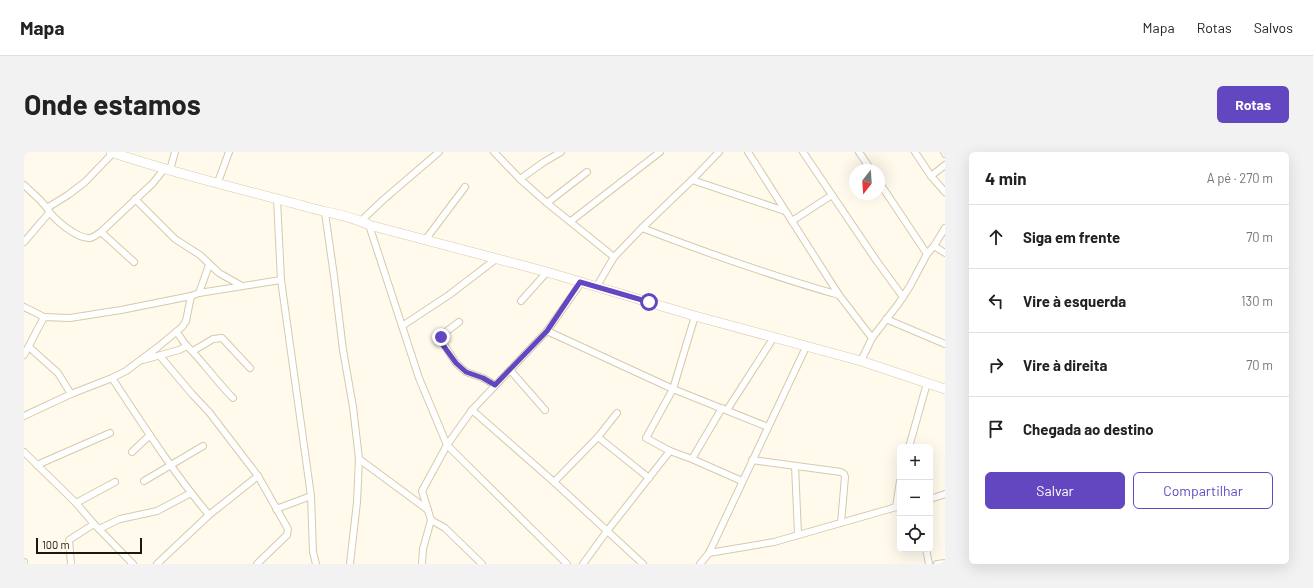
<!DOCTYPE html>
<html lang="pt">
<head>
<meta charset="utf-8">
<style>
  :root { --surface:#fff; --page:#f2f2f2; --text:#222; --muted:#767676; --line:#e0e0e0; --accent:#6247c0 }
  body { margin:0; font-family:Barlow,sans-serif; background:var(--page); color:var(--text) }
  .controls { position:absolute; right:12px; bottom:12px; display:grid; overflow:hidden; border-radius:6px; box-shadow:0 4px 16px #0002 }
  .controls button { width:36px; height:36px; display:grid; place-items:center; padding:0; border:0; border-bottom:1px solid var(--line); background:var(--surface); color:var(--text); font:20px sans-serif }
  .compass { position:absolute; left:825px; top:12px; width:36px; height:36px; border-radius:50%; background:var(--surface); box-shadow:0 4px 16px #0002; rotate:197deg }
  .scale { position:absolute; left:12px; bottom:10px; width:106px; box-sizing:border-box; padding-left:4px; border:2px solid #1b170a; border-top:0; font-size:11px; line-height:14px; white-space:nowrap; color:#1b170a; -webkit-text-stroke:3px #fffaec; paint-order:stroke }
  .stop { position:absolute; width:12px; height:12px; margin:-9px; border:3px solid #6247c0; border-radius:50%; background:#fff }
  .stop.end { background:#6247c0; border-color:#fff; box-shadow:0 1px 4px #0008 }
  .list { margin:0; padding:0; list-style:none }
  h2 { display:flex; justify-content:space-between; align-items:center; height:52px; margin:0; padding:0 16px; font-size:17px }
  h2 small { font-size:13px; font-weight:400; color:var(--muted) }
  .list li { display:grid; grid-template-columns:26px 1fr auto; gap:12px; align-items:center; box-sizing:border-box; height:64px; padding:0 16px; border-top:1px solid var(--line) }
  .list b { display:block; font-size:15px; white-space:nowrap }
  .list em { font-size:13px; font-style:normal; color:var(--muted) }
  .actions { display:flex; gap:8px; padding:12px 16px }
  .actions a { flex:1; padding:9px 0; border:1px solid var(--accent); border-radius:6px; text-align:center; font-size:14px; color:var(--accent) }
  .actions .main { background:var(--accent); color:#fff }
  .icon { flex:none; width:22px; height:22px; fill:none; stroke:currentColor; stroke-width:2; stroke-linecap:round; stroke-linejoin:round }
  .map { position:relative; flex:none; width:921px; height:412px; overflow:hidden; border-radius:6px }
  header { display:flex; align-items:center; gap:24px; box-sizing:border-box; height:56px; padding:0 20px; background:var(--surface); border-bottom:1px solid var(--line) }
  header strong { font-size:19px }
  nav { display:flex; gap:22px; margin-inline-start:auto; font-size:14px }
  .intro { display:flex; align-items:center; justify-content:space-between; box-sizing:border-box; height:96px; padding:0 24px }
  h1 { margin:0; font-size:28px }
  .button { padding:10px 18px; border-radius:6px; background:var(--accent); color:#fff; font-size:14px; font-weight:700 }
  main { display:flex; gap:24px; padding:0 24px }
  aside { flex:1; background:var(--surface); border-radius:6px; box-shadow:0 4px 16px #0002 }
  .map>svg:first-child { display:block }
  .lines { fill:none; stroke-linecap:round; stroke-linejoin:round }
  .street-casing { stroke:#d6caa9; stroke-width:8 }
  .secondary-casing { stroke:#d6caa9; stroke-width:10 }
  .street { stroke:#fff; stroke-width:6 }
  .secondary { stroke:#fff; stroke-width:9 }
  .route { stroke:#6247c0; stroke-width:5 }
</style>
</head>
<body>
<header>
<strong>Mapa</strong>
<nav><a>Mapa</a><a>Rotas</a><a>Salvos</a></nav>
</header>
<div class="intro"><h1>Onde estamos</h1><a class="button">Rotas</a></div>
<main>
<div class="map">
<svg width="921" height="412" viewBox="0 0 921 412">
  <rect width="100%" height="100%" fill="#fffaec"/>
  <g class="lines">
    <defs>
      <g id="street">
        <polyline points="470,0 496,27 523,51 590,105"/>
        <polyline points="724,0 815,143 848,186"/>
        <polyline points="779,0 852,108 879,145"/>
        <polyline points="835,0 847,18"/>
        <polyline points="891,0 907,24 921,40"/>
        <polyline points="920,0 921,2"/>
        <polyline points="146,18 151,0"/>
        <polyline points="907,24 921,13"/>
        <polyline points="496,27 520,10 537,0"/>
        <polyline points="668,28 761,59"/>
        <polyline points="194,30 205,0"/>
        <polyline points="855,30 903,102"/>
        <polyline points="0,33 16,48 23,56 44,43 61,30 89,1"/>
        <polyline points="111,47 151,87 176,103 195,121 218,134"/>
        <polyline points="253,47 257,128 287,344 289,400 292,412"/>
        <polyline points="523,51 563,20"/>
        <path d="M 23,56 C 29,67 53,87 66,86 C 70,85 74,82 77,80 L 129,31 L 141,16"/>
        <polyline points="301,61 310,124 319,198 329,255 335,307 333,350 326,412"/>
        <polyline points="337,69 359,48 415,0"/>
        <polyline points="547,69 636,0"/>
        <polyline points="768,69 808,43"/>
        <polyline points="345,73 395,226 423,293 543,412"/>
        <path d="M 618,76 C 683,101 748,124 815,143"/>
        <polyline points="77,80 110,110"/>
        <polyline points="402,87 441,35"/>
        <polyline points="0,90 25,61"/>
        <polyline points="910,94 921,101"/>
        <polyline points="573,134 590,105 618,76 668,28 695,0"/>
        <polyline points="175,141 185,113"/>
        <polyline points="497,149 523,120"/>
        <polyline points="0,155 20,165"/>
        <polyline points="862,167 921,192"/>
        <polyline points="435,170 419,182 417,188 432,211 442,220 459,226 471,233"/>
        <polyline points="378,174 425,143 472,107"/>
        <polyline points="523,179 649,237 744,275"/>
        <path d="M 152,180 C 157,184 159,191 164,195 C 180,211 193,230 209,246"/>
        <polyline points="5,195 34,221 47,242"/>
        <polyline points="169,199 189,187 198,186 226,216"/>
        <polyline points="0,203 20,165 46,166 97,158 167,144 175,141 257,128"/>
        <polyline points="136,204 168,242 185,260 234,324 264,377 263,383 233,412"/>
        <polyline points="119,208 155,198 163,194"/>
        <polyline points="837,209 848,186 875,151 886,134 903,102 910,94 921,76"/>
        <polyline points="486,218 521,258"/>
        <path d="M 88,226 C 119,273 149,320 185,363"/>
        <polyline points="448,258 530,330 619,412"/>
        <polyline points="703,258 750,185"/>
        <polyline points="0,264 47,242 88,226 102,219 134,195 158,175 162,169 167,144"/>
        <polyline points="574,285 625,326"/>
        <polyline points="885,295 903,231"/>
        <polyline points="646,299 622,286 649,237 671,164"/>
        <polyline points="0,300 52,351 70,372 109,412"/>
        <polyline points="108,300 126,283"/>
        <polyline points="335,307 404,358"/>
        <polyline points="668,307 698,256"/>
        <polyline points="728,308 817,320 820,322 821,325 817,371"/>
        <polyline points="13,313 86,281"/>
        <polyline points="771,314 774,382"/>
        <polyline points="120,329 179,294"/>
        <polyline points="530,330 574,285 593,261"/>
        <polyline points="906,347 921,342"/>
        <polyline points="52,351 91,330"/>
        <polyline points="872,355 876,329"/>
        <polyline points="252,357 287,344"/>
        <polyline points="407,368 421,376 458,412"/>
        <polyline points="75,377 96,367 133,359 167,341"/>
        <polyline points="902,397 905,412"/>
        <polyline points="685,401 750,390 876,354"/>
        <polyline points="0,410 0,412"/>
        <polyline points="47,412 45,388 70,372"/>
        <polyline points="133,412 185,363 234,324"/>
        <polyline points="398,412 399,397 407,368 398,339 423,293 448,258 523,179 557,131"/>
        <polyline points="559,412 583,379 646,299 668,307 718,329"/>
        <polyline points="676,412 685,401 782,195"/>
        <polyline points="913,412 921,411"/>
      </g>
      <path id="secondary" d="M 87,0 C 151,22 218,37 283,55 C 303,61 326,63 345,73 L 523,120 L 671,164 L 837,209 L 921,237"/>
    </defs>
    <!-- street casing -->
    <use href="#street" class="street-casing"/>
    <!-- secondary casing -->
    <use href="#secondary" class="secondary-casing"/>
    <!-- street -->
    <use href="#street" class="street"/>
    <!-- secondary -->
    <use href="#secondary" class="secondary"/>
  </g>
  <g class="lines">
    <!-- route -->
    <polyline class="route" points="417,185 419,193 432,211 442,220 459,226 471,233 523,179 556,130 625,150"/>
  </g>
</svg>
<div class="controls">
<button>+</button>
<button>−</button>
<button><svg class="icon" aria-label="locate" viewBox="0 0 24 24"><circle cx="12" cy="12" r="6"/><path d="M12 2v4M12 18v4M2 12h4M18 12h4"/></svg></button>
</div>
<svg class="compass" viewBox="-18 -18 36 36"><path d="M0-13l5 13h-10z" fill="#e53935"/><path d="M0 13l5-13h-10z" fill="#767676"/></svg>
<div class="scale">100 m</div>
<div class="stop" style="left:625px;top:150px"></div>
<div class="stop end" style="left:417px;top:185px"></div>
</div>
<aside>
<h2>4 min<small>A pé · 270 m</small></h2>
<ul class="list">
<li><svg class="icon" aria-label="ahead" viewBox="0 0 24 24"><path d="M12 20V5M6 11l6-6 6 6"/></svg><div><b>Siga em frente</b></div><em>70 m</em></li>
<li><svg class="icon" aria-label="left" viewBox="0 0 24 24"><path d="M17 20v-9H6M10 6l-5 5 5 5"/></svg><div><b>Vire à esquerda</b></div><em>130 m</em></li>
<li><svg class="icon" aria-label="right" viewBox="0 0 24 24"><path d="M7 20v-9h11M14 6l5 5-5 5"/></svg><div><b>Vire à direita</b></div><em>70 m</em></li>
<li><svg class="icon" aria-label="arrive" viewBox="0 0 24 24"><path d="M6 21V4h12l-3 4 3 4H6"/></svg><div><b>Chegada ao destino</b></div></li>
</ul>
<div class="actions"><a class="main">Salvar</a><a>Compartilhar</a></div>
</aside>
</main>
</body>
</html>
